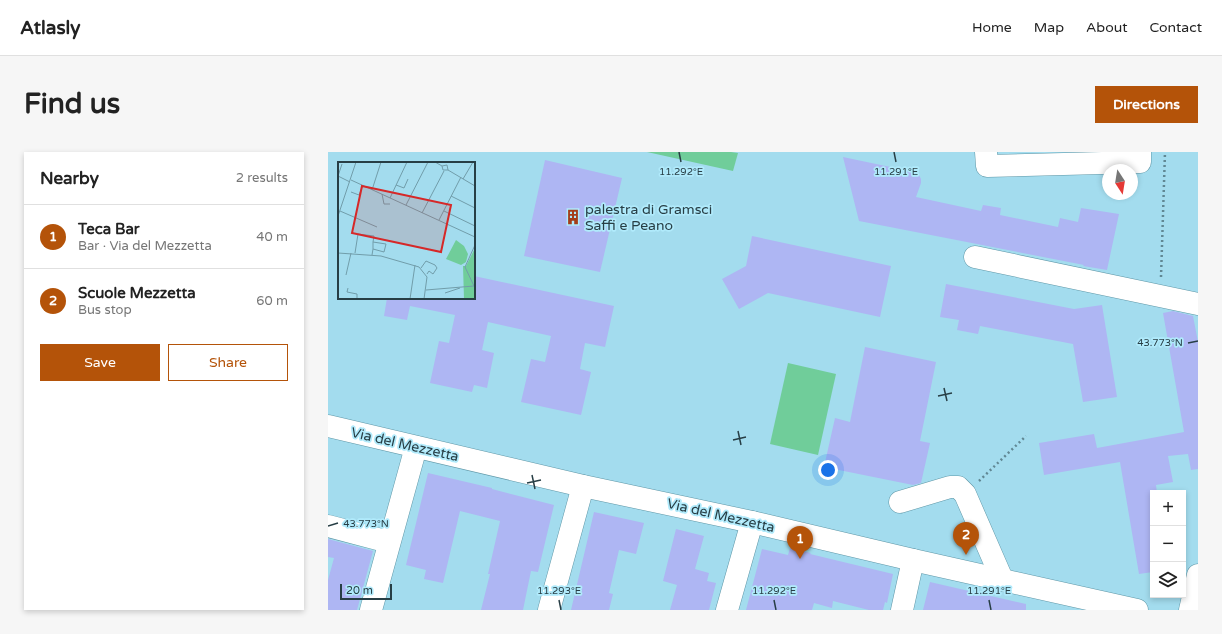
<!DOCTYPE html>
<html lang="en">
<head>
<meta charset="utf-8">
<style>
  :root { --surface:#fff; --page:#f6f6f6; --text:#222; --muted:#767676; --line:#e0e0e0; --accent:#b45309 }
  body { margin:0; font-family:"Varela Round",sans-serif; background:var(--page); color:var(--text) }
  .controls { position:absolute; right:12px; bottom:12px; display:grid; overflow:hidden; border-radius:0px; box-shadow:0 2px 6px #0003 }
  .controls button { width:36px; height:36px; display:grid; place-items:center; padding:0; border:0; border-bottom:1px solid var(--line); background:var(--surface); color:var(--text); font:20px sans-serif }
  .compass { position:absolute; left:774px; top:12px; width:36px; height:36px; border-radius:50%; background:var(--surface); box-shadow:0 2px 6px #0003; rotate:168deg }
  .scale { position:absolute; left:12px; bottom:10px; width:52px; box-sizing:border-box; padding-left:4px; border:2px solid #273e45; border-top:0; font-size:11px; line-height:14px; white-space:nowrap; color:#273e45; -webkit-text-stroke:3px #b0eafb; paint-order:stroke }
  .you { position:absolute; left:500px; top:318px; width:14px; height:14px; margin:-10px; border:3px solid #fff; border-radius:50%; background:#1a73e8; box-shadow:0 0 0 6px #1a73e833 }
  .badge { display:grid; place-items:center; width:26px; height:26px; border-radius:50%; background:var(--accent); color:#fff; font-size:13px; font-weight:700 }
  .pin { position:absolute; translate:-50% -33px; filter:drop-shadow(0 1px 2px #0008) }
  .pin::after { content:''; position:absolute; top:21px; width:14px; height:12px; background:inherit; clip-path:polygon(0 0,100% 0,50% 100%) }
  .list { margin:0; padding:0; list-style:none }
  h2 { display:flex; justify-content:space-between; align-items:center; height:52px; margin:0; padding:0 16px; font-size:17px }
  h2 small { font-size:13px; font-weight:400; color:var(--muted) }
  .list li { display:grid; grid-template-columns:26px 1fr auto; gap:12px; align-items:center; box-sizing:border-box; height:64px; padding:0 16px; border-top:1px solid var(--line) }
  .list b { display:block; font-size:15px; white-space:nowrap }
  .list p { margin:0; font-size:13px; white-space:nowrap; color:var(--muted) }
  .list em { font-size:13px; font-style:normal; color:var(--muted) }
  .actions { display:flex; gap:8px; padding:12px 16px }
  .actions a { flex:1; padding:9px 0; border:1px solid var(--accent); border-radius:0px; text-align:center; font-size:14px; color:var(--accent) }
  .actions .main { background:var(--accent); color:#fff }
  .icon { flex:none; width:22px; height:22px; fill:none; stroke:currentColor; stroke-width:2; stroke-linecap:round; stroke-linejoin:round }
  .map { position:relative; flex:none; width:870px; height:458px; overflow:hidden; border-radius:0px }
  header { display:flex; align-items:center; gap:24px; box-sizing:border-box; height:56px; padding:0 20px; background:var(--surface); border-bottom:1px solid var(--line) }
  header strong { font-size:19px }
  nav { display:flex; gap:22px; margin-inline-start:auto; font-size:14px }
  .intro { display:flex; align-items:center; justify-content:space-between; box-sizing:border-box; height:96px; padding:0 24px }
  h1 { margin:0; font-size:28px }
  .button { padding:10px 18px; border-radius:0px; background:var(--accent); color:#fff; font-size:14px; font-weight:700 }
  main { display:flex; gap:24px; padding:0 24px }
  aside { flex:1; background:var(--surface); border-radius:0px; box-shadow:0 2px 6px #0003 }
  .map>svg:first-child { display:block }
  .green { fill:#70cd9a }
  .building { fill:#aeb6f3 }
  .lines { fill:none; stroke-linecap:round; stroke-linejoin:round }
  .minor-casing { stroke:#5f97a7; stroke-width:23 }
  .path { stroke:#608793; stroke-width:2.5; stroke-dasharray:2 3; stroke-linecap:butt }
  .minor { stroke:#fff; stroke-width:22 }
  .ticks { fill:none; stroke:#273e45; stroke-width:1.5 }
  .labels { text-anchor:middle; stroke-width:3.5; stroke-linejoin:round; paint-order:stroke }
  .poi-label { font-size:14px; fill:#273e45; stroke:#b0eafb; text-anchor:start }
  .street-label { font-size:14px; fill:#273e45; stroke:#b0eafb }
  .inset-road { fill:none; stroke:#719daa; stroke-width:1 }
  .view { fill:#d62828; fill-opacity:0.15; stroke:#d62828; stroke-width:2 }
  .inset-edge { fill:none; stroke:#273e45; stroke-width:2 }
  .ticks-label { font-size:10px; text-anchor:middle; fill:#273e45; stroke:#b0eafb; stroke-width:3.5; stroke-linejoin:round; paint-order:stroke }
</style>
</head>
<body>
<header>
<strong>Atlasly</strong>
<nav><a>Home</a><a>Map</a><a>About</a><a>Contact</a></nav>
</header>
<div class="intro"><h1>Find us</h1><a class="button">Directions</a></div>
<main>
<aside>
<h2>Nearby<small>2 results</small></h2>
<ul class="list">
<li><span class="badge">1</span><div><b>Teca Bar</b><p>Bar · Via del Mezzetta</p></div><em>40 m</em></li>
<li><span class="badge">2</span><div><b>Scuole Mezzetta</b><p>Bus stop</p></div><em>60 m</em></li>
</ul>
<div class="actions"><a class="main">Save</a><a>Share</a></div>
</aside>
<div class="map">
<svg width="870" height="458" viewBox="0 0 870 458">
  <rect width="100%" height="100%" fill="#a3dcee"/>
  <!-- green -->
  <g class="green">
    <polygon points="319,0 403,0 410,1 405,19"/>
    <polygon points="460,211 508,222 490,303 442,292"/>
  </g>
  <!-- building -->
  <g class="building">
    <polygon points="515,5 586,20 591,23 593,27 593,31 588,45 653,59 655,53 673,56 672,63 730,75 732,66 750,70 753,56 791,62 779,118 755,114 756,113 531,69"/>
    <polygon points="217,8 294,26 272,120 196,104"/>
    <polygon points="424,84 563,114 552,165 440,141 411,157 394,127 418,114"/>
    <polygon points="146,124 286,154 277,195 257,191 252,217 263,220 253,263 193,250 203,207 217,210 223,184 160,170 154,198 166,201 159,236 146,233 144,240 102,231 111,189 121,191 127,163 82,154 79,168 56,164 59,146 146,146"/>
    <polygon points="618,132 746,157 774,153 789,245 755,250 745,192 652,174 650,182 629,178 631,168 612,165"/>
    <polygon points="845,159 865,164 870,190 870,317 863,318 860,302 840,304 845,330 828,333 829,341 825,341 825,420 811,422 792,310 716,323 711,291 766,282 769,296 856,280 835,161"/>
    <polygon points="537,195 608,210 592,289 602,291 593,331 585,333 496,315 507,266 522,270"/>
    <polygon points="100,321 164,336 164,337 226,353 210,420 203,419 195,458 153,458 162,422 160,422 172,369 132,359 115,431 96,427 98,418 78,413"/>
    <polygon points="266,360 316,371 308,402 291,398 281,441 285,442 281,458 243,458"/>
    <polygon points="348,377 376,384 367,417 381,421 379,429 388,431 381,458 342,458 349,433 335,429"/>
    <polygon points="0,387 45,399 29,458 0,458 0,428 6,406 0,405"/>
    <polygon points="462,396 483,401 482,402 565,422 559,451 557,450 555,458 541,458 505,449 504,456 486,451 484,458 418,458 434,397 460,403"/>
    <polygon points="602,430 698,452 698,458 595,458"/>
  </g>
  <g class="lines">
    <defs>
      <g id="minor">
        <polyline points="658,0 659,14 812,10 812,0"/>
        <polyline points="647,105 870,152"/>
        <polyline points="0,274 255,334 424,370 585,408 809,458"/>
        <polyline points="572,350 622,335 630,335 637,342 674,427"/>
        <polyline points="0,374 61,390"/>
        <polyline points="43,458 88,295"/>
        <polyline points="221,458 255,334"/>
        <polyline points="399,458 424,370"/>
        <polyline points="574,458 585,408"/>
        <polyline points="862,458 870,423"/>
      </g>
    </defs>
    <!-- minor casing -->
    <use href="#minor" class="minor-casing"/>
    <!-- path -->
    <g class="path">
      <polyline points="833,125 837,0"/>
      <polyline points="651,329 698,284"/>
    </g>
    <!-- minor -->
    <use href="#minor" class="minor"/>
  </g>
  <!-- ticks -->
  <path class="ticks" d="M 351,0 L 353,10M 566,0 L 568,10M 860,191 L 870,189M 616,236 L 619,249M 610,244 L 624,241M 410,279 L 413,293M 405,288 L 418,285M 204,323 L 207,337M 199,331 L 213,328M 0,374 L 10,371M 231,448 L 233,458M 446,448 L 448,458M 661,448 L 663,458"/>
  <!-- icons -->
  <defs>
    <symbol id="building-bare" viewBox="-9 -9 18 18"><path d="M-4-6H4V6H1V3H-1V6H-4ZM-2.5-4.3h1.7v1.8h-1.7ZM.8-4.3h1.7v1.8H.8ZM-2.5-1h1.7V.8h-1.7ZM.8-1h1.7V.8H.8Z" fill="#a43d19" stroke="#b0eafb" stroke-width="2.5" paint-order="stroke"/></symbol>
  </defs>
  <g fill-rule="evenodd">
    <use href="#building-bare" x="234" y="54" width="22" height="22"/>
  </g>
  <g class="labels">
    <!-- poi labels -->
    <g class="poi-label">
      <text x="257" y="62">palestra di Gramsci<tspan x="257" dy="16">Saffi e Peano</tspan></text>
    </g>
    <!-- street labels -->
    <g class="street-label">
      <text transform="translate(77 292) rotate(13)" y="5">Via del Mezzetta</text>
      <text transform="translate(393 363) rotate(13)" y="5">Via del Mezzetta</text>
    </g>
  </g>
  <!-- overview -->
  <g transform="translate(10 10)">
    <rect width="137" height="137" fill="#a3dcee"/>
    <path d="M 118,78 L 126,84 L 130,92 L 128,100 L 123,103 L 108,97 ZM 137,86 L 137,137 L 126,137 L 125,104 L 128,104 Z" fill="#70cd9a"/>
    <path class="inset-road" d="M 97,0 L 104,4 L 109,3 L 110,8M 104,4 L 105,8 L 110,8 L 137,24M 0,14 L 12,20M 0,14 L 4,2M 125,17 L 135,0M 13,18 L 137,75M 58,23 L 66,26 L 70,17M 34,28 L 43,0M 13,30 L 21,33 L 25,23M 44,32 L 46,42 L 52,42M 113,34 L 137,46M 52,36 L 69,0M 68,43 L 90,0M 2,49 L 39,65M 106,49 L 137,64M 84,51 L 106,9M 0,54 L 18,0M 101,58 L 123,15M 0,91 L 43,94 L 81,105 L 89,115 L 86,137M 17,91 L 20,72 L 36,74 L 35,80M 34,93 L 35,87 L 46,90 L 48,82 L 35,80 L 35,87M 83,106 L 88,99 L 97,103 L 99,106 L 95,112 L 91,109 L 89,112M 8,113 L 13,91M 10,126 L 9,130 L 19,132 L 19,137M 88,128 L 136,124 L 127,105 L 137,83M 107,131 L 122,126M 72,137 L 77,103"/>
    <path class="view" d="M 24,24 L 113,43 L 103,90 L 14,71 Z"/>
    <rect width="137" height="137" class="inset-edge"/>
  </g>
  <g class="ticks-label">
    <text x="353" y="23">11.292°E</text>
    <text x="568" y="23">11.291°E</text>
    <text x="832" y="194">43.773°N</text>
    <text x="38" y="375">43.773°N</text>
    <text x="231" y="442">11.293°E</text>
    <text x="446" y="442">11.292°E</text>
    <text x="661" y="442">11.291°E</text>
  </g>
</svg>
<div class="controls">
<button>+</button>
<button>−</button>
<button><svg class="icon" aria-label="layers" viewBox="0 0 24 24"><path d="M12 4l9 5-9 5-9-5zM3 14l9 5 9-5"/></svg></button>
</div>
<svg class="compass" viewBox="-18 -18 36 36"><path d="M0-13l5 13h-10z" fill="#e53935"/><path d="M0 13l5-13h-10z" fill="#767676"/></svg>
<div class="scale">20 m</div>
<div class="you"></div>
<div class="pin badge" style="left:472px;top:407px">1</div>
<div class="pin badge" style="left:638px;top:403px">2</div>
</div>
</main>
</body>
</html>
